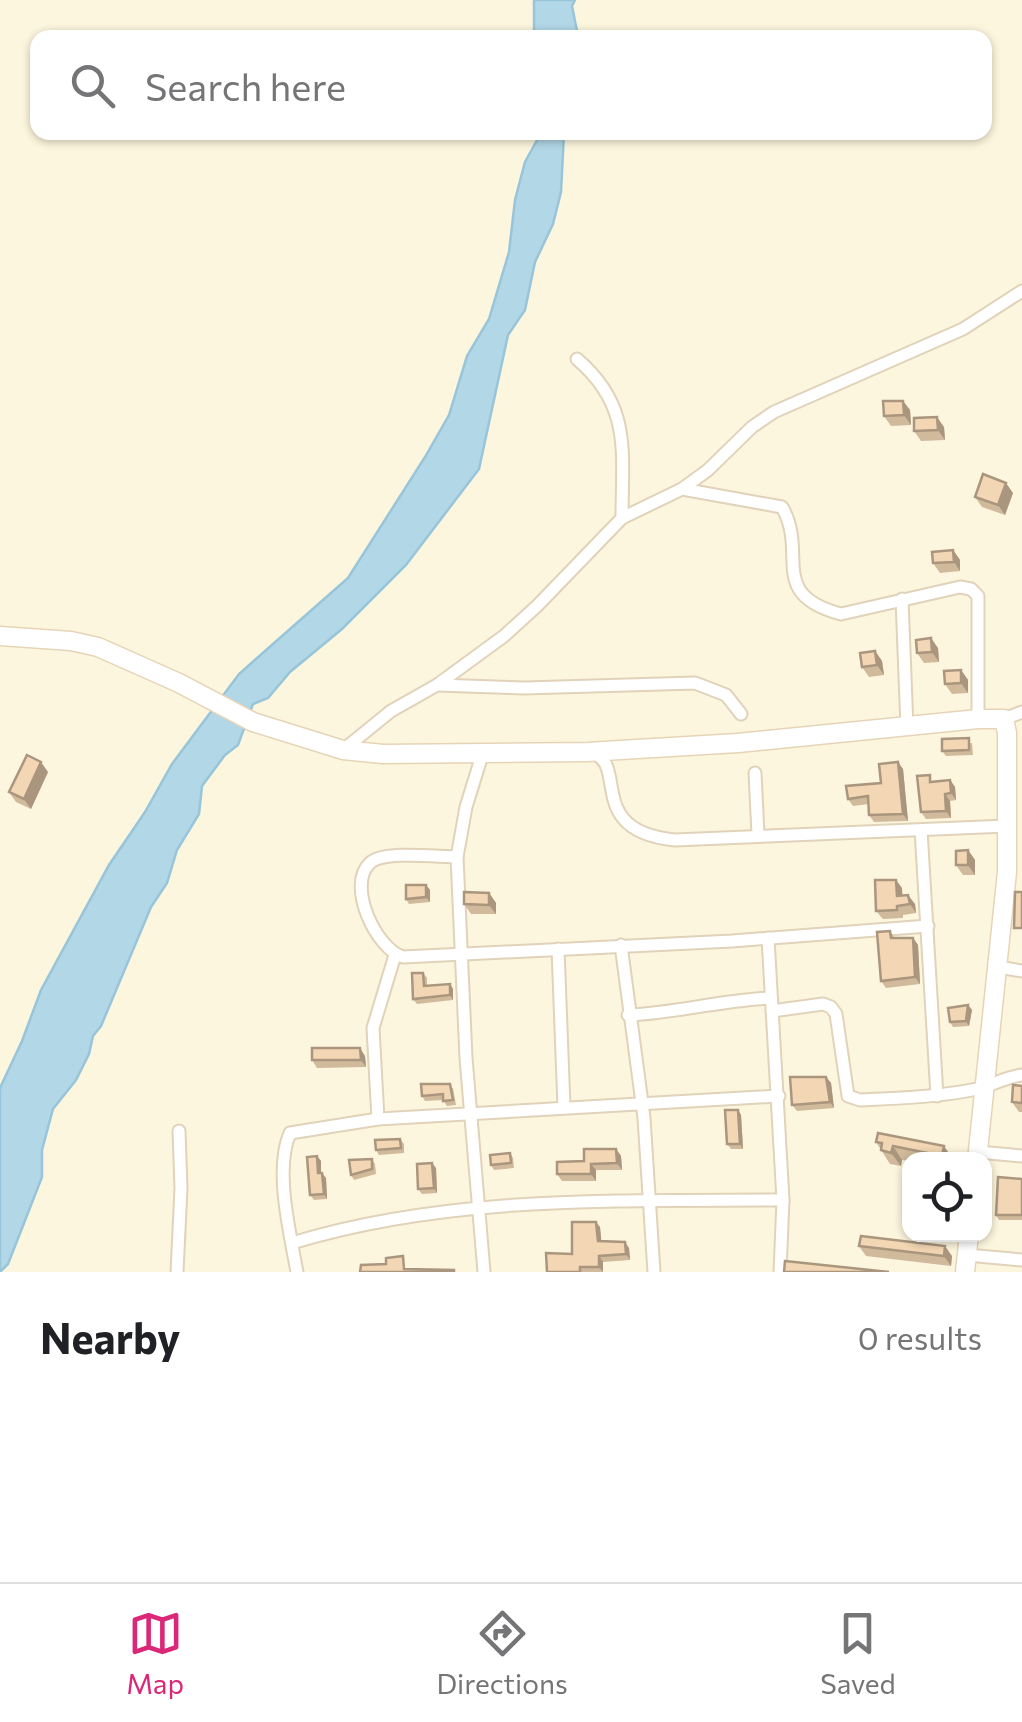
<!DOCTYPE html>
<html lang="en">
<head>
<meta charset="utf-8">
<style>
  :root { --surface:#fff; --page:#f2f2f2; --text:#202124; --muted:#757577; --line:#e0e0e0; --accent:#db2777 }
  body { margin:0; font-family:Commissioner,sans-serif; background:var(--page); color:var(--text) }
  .controls { position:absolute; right:30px; bottom:30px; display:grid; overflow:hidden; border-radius:20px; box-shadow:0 2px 8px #0004 }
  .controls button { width:90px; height:90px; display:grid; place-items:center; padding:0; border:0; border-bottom:2px solid var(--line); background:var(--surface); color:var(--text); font:50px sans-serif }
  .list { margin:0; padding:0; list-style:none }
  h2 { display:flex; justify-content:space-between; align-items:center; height:130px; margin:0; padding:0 40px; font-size:42px }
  h2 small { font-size:32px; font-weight:400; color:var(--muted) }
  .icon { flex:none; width:55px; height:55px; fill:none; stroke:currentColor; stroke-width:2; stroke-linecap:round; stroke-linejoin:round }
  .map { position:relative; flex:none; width:1022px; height:1272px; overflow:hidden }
  .search { position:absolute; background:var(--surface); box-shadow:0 2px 8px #0004; left:30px; right:30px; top:30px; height:110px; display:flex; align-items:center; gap:25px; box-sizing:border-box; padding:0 35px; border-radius:20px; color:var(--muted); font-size:38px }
  .sheet { height:310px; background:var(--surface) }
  nav { display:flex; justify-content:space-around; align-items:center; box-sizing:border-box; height:140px; border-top:2px solid var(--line); background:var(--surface); font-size:28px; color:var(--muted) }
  nav a { display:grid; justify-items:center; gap:5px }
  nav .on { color:var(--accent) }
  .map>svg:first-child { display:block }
  .water { fill:#b2d7e7; stroke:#98c5d9; stroke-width:2.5 }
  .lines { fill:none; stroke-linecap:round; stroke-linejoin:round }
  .street-casing { stroke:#e1d2ba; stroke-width:15 }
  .secondary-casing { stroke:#e6d4b7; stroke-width:21 }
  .street { stroke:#fff; stroke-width:11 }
  .secondary { stroke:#fff; stroke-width:18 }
  .wall { fill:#d1b99b }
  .shaded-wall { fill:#aa967e }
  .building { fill:#f3d7b4; stroke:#aa967e; stroke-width:2.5 }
</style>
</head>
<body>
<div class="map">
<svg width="1022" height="1272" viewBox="0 0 1022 1272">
  <rect width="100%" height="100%" fill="#fdf6de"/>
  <!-- water -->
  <g class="water">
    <polygon points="534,0 575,0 572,6 577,31 574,37 534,37"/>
    <polygon points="541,133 564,133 561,192 553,224 535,262 525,310 508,335 479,469 406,565 342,629 290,672 268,698 253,704 238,745 225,755 202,786 199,814 177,850 167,883 151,907 101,1026 93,1036 89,1054 76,1080 53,1109 42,1150 42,1177 8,1264 0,1272 0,1088 22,1041 41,990 109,865 145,812 172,764 239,674 348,578 425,457 449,415 467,356 489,319 509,252 515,200 525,162"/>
  </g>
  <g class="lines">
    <defs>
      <g id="street">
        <path d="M 577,359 C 632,406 622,452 622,518"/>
        <path d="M 682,489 L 782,507 C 809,554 766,594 841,614 L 960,587 L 971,589 L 978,596 L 978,719"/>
        <polyline points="902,599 907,728"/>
        <polyline points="437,685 525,688 695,683 726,695 741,714"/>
        <polyline points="1004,719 1022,712"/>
        <polyline points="343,750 391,711 437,685 504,636 537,606 622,518 682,489 708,470 752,427 774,412 963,329 1022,291"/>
        <polyline points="483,752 466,807 457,857 466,1058 484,1272"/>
        <path d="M 591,753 C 630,762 583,831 675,840 L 1007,826"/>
        <polyline points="755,773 758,834"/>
        <polyline points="921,830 937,1096"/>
        <path d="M 457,857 C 437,857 384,850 370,863 C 346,885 376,949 403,957 L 732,941 L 928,926"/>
        <polyline points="768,938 783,1200 780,1272"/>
        <polyline points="621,945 644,1118 654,1272"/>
        <polyline points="558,949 564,1107"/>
        <polyline points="998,967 1022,971"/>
        <path d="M 772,1011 L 823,1004 L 831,1007 L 836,1014 L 848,1096 L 860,1100 C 899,1098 938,1097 977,1089 C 993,1085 1006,1077 1022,1075"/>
        <path d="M 628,1015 C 676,1013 722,1000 771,998"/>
        <polyline points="378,1119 373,1028 395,955"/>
        <polyline points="978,1152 1022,1156"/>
        <path d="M 292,1243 C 448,1195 620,1201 783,1200"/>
        <polyline points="967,1255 1022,1260"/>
        <polyline points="177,1272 181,1188 179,1131"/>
        <path d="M 297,1272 C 290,1233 274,1169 290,1133 L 378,1119 L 779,1096"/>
      </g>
      <g id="secondary">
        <polyline points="0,636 71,641 98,647 179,683 253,722 343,750 383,754 587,752 738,743 978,719 1004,719 1007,733 1007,872 977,1160"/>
        <polyline points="965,1272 969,1234"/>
      </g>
    </defs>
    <!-- street casing -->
    <use href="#street" class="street-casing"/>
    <!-- secondary casing -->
    <use href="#secondary" class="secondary-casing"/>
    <!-- street -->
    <use href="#street" class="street"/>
    <!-- secondary -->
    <use href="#secondary" class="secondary"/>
  </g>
  <!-- wall -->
  <g class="wall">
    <polygon points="903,401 910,410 911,425 891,426 884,416"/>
    <polygon points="944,427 945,440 921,441 914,431"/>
    <polygon points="1013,493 1005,515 982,507 975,497"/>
    <polygon points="953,550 960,560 960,571 940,573 933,563"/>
    <polygon points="938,648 939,662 924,663 917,653"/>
    <polygon points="875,651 882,661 884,675 869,677 862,667"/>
    <polygon points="961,670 968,680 968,693 952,694 945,684"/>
    <polygon points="972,743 973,755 946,756 942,751"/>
    <polygon points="903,769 908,821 874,822 869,815 869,804 853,806 848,799 881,783"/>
    <polygon points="48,772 31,809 16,802 9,792"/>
    <polygon points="950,780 955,787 956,800 950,801 951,818 926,819 921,812 935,781"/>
    <polygon points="968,850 975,860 975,875 963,875 956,865"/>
    <polygon points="426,885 430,890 430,902 409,904 406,899"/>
    <polygon points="902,888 902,896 915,904 916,913 903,915 903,918 883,919 876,911"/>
    <polygon points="489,893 496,903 496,914 471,914 464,904"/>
    <polygon points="890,931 895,938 913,938 918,945 920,984 886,988 881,981"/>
    <polygon points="423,973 427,978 427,986 450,984 453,989 453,1000 417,1004 413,999"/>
    <polygon points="968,1005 972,1010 969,1026 953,1027 950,1022"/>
    <polygon points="365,1056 366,1067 317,1068 312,1060"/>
    <polygon points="826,1077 831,1083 834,1108 797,1111 792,1105"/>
    <polygon points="1022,1086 1022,1112 1019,1112 1012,1102"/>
    <polygon points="453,1088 456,1105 447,1106 443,1100 425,1101 422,1096"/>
    <polygon points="738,1110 741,1115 743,1149 731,1149 727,1144"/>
    <polygon points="400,1139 404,1144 404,1153 379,1155 376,1150"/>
    <polygon points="876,1142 953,1159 910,1160 910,1161 902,1160 901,1166 890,1164"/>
    <polygon points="616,1149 621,1156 622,1170 596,1170 596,1181 562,1181 557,1174 584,1161"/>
    <polygon points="510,1153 513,1158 514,1168 494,1170 491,1165"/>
    <polygon points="317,1156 321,1161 321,1173 326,1178 327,1199 314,1200 310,1195"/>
    <polygon points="372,1159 375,1164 376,1174 354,1180 351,1175"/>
    <polygon points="436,1168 437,1193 422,1194 418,1189"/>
    <polygon points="1022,1179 1022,1220 999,1220 996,1215"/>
    <polygon points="600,1227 601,1241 629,1248 630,1260 603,1262 603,1272 547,1272 572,1254"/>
    <polygon points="859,1246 952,1256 951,1266 866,1256"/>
  </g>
  <!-- shaded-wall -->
  <g class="shaded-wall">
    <polygon points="903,401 910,410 911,425 904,415"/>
    <polygon points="937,417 944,427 945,440 938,430"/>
    <polygon points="1006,483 1013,493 1005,515 998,505"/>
    <polygon points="953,550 960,560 960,571 954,562"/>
    <polygon points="931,638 938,648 939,662 932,652"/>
    <polygon points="875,651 882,661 884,675 877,665"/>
    <polygon points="961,670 968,680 968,693 961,683"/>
    <polygon points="41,762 48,772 31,809 24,799"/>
    <polygon points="898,762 903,769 908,821 903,814"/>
    <polygon points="950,780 955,787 956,800 951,793"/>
    <polygon points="945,794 950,801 951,818 946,811"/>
    <polygon points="968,850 975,860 975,875 968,865"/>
    <polygon points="896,880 902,888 903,905 897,896"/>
    <polygon points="426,885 430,890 430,902 426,897"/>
    <polygon points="489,893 496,903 496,914 489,905"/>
    <polygon points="908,895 915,904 916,913 910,904"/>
    <polygon points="913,938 918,945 920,984 915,977"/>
    <polygon points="450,984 453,989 453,1000 450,995"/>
    <polygon points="968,1005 972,1010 969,1026 966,1021"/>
    <polygon points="360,1048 365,1056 366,1067 361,1060"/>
    <polygon points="826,1077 831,1083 834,1108 830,1102"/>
    <polygon points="738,1110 741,1115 743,1149 740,1144"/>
    <polygon points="893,1146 902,1160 901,1166 891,1153"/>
    <polygon points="944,1146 953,1159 953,1160 941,1160"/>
    <polygon points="616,1149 621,1156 622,1170 617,1163"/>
    <polygon points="317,1156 321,1161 321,1178 318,1173"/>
    <polygon points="432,1163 436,1168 437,1193 434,1188"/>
    <polygon points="591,1164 596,1170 596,1181 591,1174"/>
    <polygon points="322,1173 326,1178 327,1199 324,1194"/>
    <polygon points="596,1222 600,1227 602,1247 598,1241"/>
    <polygon points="625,1242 629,1248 630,1260 626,1254"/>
    <polygon points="945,1246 952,1256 951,1266 944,1256"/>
    <polygon points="599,1256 603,1262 603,1272 599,1267"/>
  </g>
  <!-- building -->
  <g class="building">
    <polygon points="883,401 903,401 904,415 884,416"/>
    <polygon points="937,417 938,430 914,431 914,418"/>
    <polygon points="983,474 1006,483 998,505 975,497"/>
    <polygon points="953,550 954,562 933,563 932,552"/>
    <polygon points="931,638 932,652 917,653 916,640"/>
    <polygon points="875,651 877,665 862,667 860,653"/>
    <polygon points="961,670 961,683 945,684 944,671"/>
    <polygon points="969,738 969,750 942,751 942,739"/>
    <polygon points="27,755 41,762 24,799 9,792"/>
    <polygon points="898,762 903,814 869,815 868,796 848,799 846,786 881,783 879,764"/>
    <polygon points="930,775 930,782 950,780 951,793 945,794 946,811 921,812 917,776"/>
    <polygon points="968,850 968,865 956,865 956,851"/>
    <polygon points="875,880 896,880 897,896 908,895 910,904 897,906 897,910 876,911"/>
    <polygon points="406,885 426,885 426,897 406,899"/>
    <polygon points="464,892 489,893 489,905 464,904"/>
    <polygon points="1015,892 1022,892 1022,928 1014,928"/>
    <polygon points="890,931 891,938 913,938 915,977 881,981 877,932"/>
    <polygon points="412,973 423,973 424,986 450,984 450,995 413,999"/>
    <polygon points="968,1005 966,1021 950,1022 948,1008"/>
    <polygon points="312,1048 360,1048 361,1060 312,1060"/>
    <polygon points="790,1077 826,1077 830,1102 792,1105"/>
    <polygon points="421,1084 450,1084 453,1100 443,1101 443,1094 422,1096"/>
    <polygon points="1013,1085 1022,1086 1022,1103 1012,1102"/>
    <polygon points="725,1110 738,1110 740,1144 727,1144"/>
    <polygon points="878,1133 944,1146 941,1160 931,1159 932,1154 893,1146 891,1153 881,1150 882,1143 876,1142"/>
    <polygon points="400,1139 401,1148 376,1150 375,1140"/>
    <polygon points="584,1149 616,1149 617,1163 591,1164 591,1174 557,1174 557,1162 584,1161"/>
    <polygon points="510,1153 511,1163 491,1165 490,1155"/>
    <polygon points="317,1156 318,1173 322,1173 324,1194 310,1195 307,1157"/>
    <polygon points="372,1159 372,1169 351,1175 349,1160"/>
    <polygon points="432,1163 434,1188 418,1189 417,1164"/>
    <polygon points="998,1177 1022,1179 1022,1215 996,1215"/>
    <polygon points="572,1222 596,1222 598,1241 625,1242 626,1254 599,1256 599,1267 580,1267 580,1272 547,1272 546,1253 572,1254"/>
    <polygon points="861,1236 945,1246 944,1256 859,1246"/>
    <polygon points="403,1256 404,1269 454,1270 454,1272 360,1272 361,1265 386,1264 386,1258"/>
    <polygon points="785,1261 889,1272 784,1272"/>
  </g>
</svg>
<div class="controls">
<button><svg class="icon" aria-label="locate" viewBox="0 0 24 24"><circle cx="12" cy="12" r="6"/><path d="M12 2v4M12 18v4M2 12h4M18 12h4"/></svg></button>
</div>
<div class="search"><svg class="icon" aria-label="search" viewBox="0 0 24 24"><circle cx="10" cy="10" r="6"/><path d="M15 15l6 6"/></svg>Search here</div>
</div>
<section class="sheet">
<h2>Nearby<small>0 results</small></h2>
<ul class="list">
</ul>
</section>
<nav>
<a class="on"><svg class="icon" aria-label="map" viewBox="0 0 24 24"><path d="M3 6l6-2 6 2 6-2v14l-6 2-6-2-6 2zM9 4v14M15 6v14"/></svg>Map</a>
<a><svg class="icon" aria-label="directions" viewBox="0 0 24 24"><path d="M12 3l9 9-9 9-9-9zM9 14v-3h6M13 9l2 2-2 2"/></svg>Directions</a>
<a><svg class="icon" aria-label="saved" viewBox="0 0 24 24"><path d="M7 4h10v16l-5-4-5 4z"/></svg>Saved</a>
</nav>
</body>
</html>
